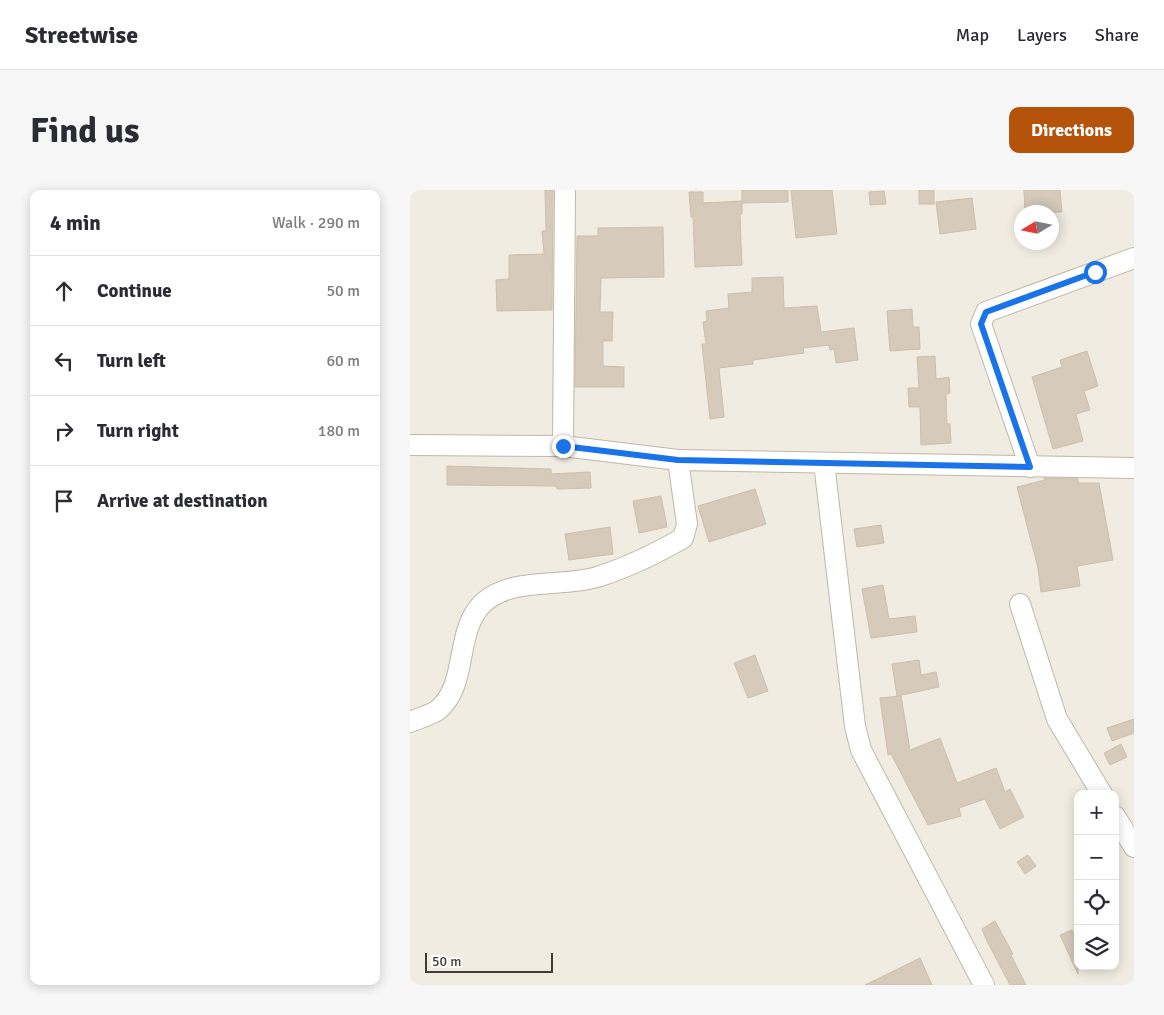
<!DOCTYPE html>
<html lang="en">
<head>
<meta charset="utf-8">
<style>
  :root { --surface:#fff; --page:#f7f7f7; --text:#2b2b33; --muted:#7c7c81; --line:#e1e1e2; --accent:#b45309 }
  body { margin:0; font-family:Signika,sans-serif; background:var(--page); color:var(--text) }
  .controls { position:absolute; right:15px; bottom:15px; display:grid; overflow:hidden; border-radius:10px; box-shadow:0 2px 12px #0003 }
  .controls button { width:45px; height:45px; display:grid; place-items:center; padding:0; border:0; border-bottom:1px solid var(--line); background:var(--surface); color:var(--text); font:25px sans-serif }
  .compass { position:absolute; left:604px; top:15px; width:45px; height:45px; border-radius:50%; background:var(--surface); box-shadow:0 2px 12px #0003; rotate:260deg }
  .scale { position:absolute; left:15px; bottom:12px; width:128px; box-sizing:border-box; padding-left:5px; border:2px solid #423c32; border-top:0; font-size:14px; line-height:18px; white-space:nowrap; color:#423c32; -webkit-text-stroke:4px #fff; paint-order:stroke }
  .stop { position:absolute; width:15px; height:15px; margin:-11px; border:4px solid #1a73e8; border-radius:50%; background:#fff }
  .stop.end { background:#1a73e8; border-color:#fff; box-shadow:0 1px 5px #0008 }
  .list { margin:0; padding:0; list-style:none }
  h2 { display:flex; justify-content:space-between; align-items:center; height:65px; margin:0; padding:0 20px; font-size:21px }
  h2 small { font-size:16px; font-weight:400; color:var(--muted) }
  .list li { display:grid; grid-template-columns:32px 1fr auto; gap:15px; align-items:center; box-sizing:border-box; height:70px; padding:0 20px; border-top:1px solid var(--line) }
  .list b { display:block; font-size:19px; white-space:nowrap }
  .list em { font-size:16px; font-style:normal; color:var(--muted) }
  .icon { flex:none; width:28px; height:28px; fill:none; stroke:currentColor; stroke-width:2; stroke-linecap:round; stroke-linejoin:round }
  .map { position:relative; flex:none; width:724px; height:795px; overflow:hidden; border-radius:10px }
  header { display:flex; align-items:center; gap:30px; box-sizing:border-box; height:70px; padding:0 25px; background:var(--surface); border-bottom:1px solid var(--line) }
  header strong { font-size:24px }
  nav { display:flex; gap:28px; margin-inline-start:auto; font-size:18px }
  .intro { display:flex; align-items:center; justify-content:space-between; box-sizing:border-box; height:120px; padding:0 30px }
  h1 { margin:0; font-size:35px }
  .button { padding:12px 22px; border-radius:10px; background:var(--accent); color:#fff; font-size:18px; font-weight:700 }
  main { display:flex; gap:30px; padding:0 30px }
  aside { flex:1; background:var(--surface); border-radius:10px; box-shadow:0 2px 12px #0003 }
  .map>svg:first-child { display:block }
  .building { fill:#d6caba; stroke:#cdbfaa }
  .lines { fill:none; stroke-linecap:round; stroke-linejoin:round }
  .minor-casing { stroke:#bfb7a7; stroke-width:22 }
  .minor { stroke:#fff; stroke-width:20 }
  .route { stroke:#1a73e8; stroke-width:6 }
</style>
</head>
<body>
<header>
<strong>Streetwise</strong>
<nav><a>Map</a><a>Layers</a><a>Share</a></nav>
</header>
<div class="intro"><h1>Find us</h1><a class="button">Directions</a></div>
<main>
<aside>
<h2>4 min<small>Walk · 290 m</small></h2>
<ul class="list">
<li><svg class="icon" aria-label="ahead" viewBox="0 0 24 24"><path d="M12 20V5M6 11l6-6 6 6"/></svg><div><b>Continue</b></div><em>50 m</em></li>
<li><svg class="icon" aria-label="left" viewBox="0 0 24 24"><path d="M17 20v-9H6M10 6l-5 5 5 5"/></svg><div><b>Turn left</b></div><em>60 m</em></li>
<li><svg class="icon" aria-label="right" viewBox="0 0 24 24"><path d="M7 20v-9h11M14 6l5 5-5 5"/></svg><div><b>Turn right</b></div><em>180 m</em></li>
<li><svg class="icon" aria-label="arrive" viewBox="0 0 24 24"><path d="M6 21V4h12l-3 4 3 4H6"/></svg><div><b>Arrive at destination</b></div></li>
</ul>
</aside>
<div class="map">
<svg width="724" height="795" viewBox="0 0 724 795">
  <rect width="100%" height="100%" fill="#f1ece2"/>
  <!-- building -->
  <g class="building">
    <polygon points="135,0 143,0 142,120 87,121 86,90 99,89 99,65 134,64 132,41 136,41"/>
    <polygon points="332,0 378,0 378,12 332,13"/>
    <polygon points="381,0 422,0 427,44 386,48"/>
    <rect x="509" y="0" width="15" height="14"/>
    <polygon points="614,0 650,0 652,22 615,22"/>
    <polygon points="474,1 476,14 460,15 459,2"/>
    <polygon points="279,2 293,2 293,13 332,11 332,24 330,25 332,75 285,77 283,27 281,27"/>
    <polygon points="562,8 566,39 530,44 526,12"/>
    <polygon points="253,37 254,87 191,88 190,122 203,122 202,151 193,151 193,176 214,177 214,197 165,197 167,46 188,46 188,38"/>
    <polygon points="373,87 374,118 407,116 411,142 444,138 448,170 426,173 424,159 420,160 419,155 393,158 394,163 343,170 343,174 309,178 314,227 300,229 292,154 296,154 293,132 297,131 296,121 319,118 318,104 342,102 342,88"/>
    <polygon points="502,119 503,137 509,137 510,159 480,161 477,121"/>
    <polygon points="677,161 688,196 674,201 680,220 666,224 673,251 643,259 622,187 652,177 650,170"/>
    <polygon points="525,166 526,189 539,187 540,203 536,204 537,234 540,234 541,253 511,255 510,217 499,217 498,198 509,198 507,167"/>
    <polygon points="37,276 141,279 141,284 180,282 181,298 147,299 146,296 37,295"/>
    <polygon points="634,288 668,289 668,293 689,293 703,370 667,376 670,396 631,402 628,378 607,297 635,290"/>
    <polygon points="345,299 356,334 299,352 288,316"/>
    <polygon points="251,306 257,337 229,343 223,311"/>
    <polygon points="471,335 474,353 447,357 444,339"/>
    <polygon points="200,337 203,364 159,370 155,344"/>
    <polygon points="473,395 479,429 505,426 507,442 461,448 452,399"/>
    <polygon points="345,465 358,501 338,508 324,473"/>
    <polygon points="509,470 511,485 526,482 529,497 487,506 482,474"/>
    <polygon points="491,506 500,560 530,548 547,593 586,578 595,602 600,599 614,627 590,639 575,609 549,618 551,626 518,635 481,564 478,565 470,508"/>
    <polygon points="724,529 724,543 702,551 697,538"/>
    <polygon points="711,554 717,567 700,575 694,563"/>
    <polygon points="618,665 626,676 615,684 607,672"/>
    <polygon points="585,731 603,764 601,765 616,795 600,795 577,751 572,739"/>
    <polygon points="662,740 668,753 668,784 650,745"/>
    <polygon points="510,768 522,795 455,795"/>
  </g>
  <g class="lines">
    <defs>
      <g id="minor">
        <polyline points="0,255 153,256 268,270 724,278"/>
        <polyline points="153,256 155,0"/>
        <polyline points="414,273 445,536 451,560 574,795"/>
        <polyline points="620,277 571,134 576,122 724,68"/>
        <polyline points="610,414 647,529 692,604"/>
        <path d="M 0,532 C 9,528 21,525 28,520 C 59,494 44,441 73,413 C 103,386 151,398 187,387 C 216,378 247,363 273,348 L 277,334 L 268,270"/>
        <polyline points="705,626 724,657"/>
      </g>
    </defs>
    <!-- minor casing -->
    <use href="#minor" class="minor-casing"/>
    <!-- minor -->
    <use href="#minor" class="minor"/>
  </g>
  <g class="lines">
    <!-- route -->
    <polyline class="route" points="153,256 268,270 620,277 571,134 576,122 685,82"/>
  </g>
</svg>
<div class="controls">
<button>+</button>
<button>−</button>
<button><svg class="icon" aria-label="locate" viewBox="0 0 24 24"><circle cx="12" cy="12" r="6"/><path d="M12 2v4M12 18v4M2 12h4M18 12h4"/></svg></button>
<button><svg class="icon" aria-label="layers" viewBox="0 0 24 24"><path d="M12 4l9 5-9 5-9-5zM3 14l9 5 9-5"/></svg></button>
</div>
<svg class="compass" viewBox="-18 -18 36 36"><path d="M0-13l5 13h-10z" fill="#e53935"/><path d="M0 13l5-13h-10z" fill="#7c7c81"/></svg>
<div class="scale">50 m</div>
<div class="stop" style="left:685px;top:82px"></div>
<div class="stop end" style="left:153px;top:256px"></div>
</div>
</main>
</body>
</html>
